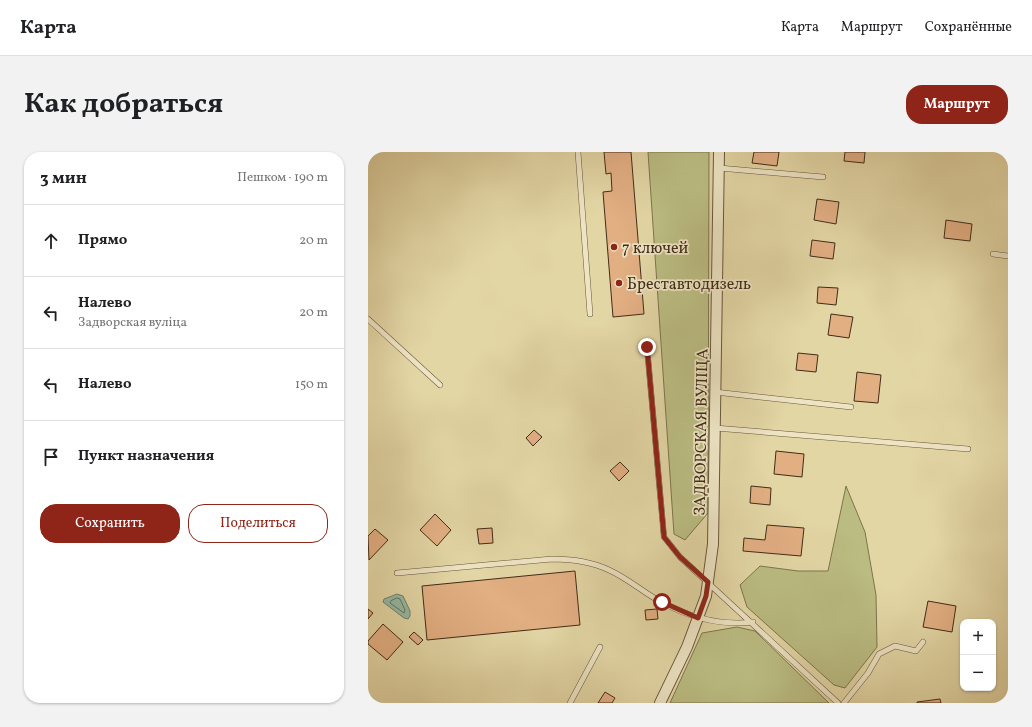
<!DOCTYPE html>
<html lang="ru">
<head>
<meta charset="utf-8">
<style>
  :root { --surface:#fff; --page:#f2f2f2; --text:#202124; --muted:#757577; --line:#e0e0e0; --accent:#8f2418 }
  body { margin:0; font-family:Vollkorn,serif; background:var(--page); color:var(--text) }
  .controls { position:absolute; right:12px; bottom:12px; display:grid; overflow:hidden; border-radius:8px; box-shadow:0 1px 3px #0004 }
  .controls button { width:36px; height:36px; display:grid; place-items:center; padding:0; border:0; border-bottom:1px solid var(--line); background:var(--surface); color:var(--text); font:20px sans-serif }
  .stop { position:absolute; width:12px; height:12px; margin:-9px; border:3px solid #8f2418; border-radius:50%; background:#fff }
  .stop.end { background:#8f2418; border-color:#fff; box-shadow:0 1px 4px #0008 }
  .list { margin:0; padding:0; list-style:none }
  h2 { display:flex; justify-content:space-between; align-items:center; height:52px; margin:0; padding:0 16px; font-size:17px }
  h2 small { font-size:13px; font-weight:400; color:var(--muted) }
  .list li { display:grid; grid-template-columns:26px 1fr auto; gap:12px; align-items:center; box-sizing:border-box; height:72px; padding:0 16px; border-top:1px solid var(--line) }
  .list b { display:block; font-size:15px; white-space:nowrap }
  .list p { margin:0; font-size:13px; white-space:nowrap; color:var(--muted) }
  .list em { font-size:13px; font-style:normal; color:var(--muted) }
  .actions { display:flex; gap:8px; padding:12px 16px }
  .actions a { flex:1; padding:9px 0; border:1px solid var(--accent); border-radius:16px; text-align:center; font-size:14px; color:var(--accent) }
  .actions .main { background:var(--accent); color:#fff }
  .icon { flex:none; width:22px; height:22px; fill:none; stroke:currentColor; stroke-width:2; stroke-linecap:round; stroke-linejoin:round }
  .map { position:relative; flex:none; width:640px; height:551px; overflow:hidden; border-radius:16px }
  header { display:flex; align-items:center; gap:24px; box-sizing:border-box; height:56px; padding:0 20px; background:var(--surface); border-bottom:1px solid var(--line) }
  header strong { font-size:19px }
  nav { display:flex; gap:22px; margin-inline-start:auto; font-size:14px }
  .intro { display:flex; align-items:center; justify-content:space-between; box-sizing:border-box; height:96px; padding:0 24px }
  h1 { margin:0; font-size:28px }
  .button { padding:10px 18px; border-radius:16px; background:var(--accent); color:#fff; font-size:14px; font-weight:700 }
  main { display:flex; gap:24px; padding:0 24px }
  aside { flex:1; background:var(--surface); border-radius:16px; box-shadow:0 1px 3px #0004 }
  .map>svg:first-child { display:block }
  .green { fill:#babc82; stroke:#7e744d }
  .water { fill:#95b9a4; stroke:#74816c }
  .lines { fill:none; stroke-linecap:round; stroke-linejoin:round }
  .shore { stroke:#6c725e; stroke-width:1 }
  .building { fill:#e2af83; stroke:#422c18 }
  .service-casing { stroke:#6a563b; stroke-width:6 }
  .minor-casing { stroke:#6a563b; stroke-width:12 }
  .service { stroke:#ede4c4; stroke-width:5 }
  .minor { stroke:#ede4c4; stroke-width:10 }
  .route { stroke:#8f2418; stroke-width:5 }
  .poi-dot { fill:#8f2418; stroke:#ede4c4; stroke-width:1.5 }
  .labels { text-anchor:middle; stroke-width:3.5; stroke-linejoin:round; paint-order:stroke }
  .poi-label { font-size:16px; fill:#422c18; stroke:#ede4c4; text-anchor:start }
  .street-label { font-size:16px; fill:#422c18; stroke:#ede4c4 }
</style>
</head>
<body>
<header>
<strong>Карта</strong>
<nav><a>Карта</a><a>Маршрут</a><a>Сохранённые</a></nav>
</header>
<div class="intro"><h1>Как добраться</h1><a class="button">Маршрут</a></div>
<main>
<aside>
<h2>3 мин<small>Пешком · 190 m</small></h2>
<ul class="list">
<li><svg class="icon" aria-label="ahead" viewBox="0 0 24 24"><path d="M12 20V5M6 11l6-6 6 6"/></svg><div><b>Прямо</b></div><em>20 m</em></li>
<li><svg class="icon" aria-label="left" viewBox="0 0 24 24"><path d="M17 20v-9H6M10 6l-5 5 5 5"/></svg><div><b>Налево</b><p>Задворская вуліца</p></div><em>20 m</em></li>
<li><svg class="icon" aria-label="left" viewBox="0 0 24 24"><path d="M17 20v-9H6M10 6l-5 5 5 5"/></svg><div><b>Налево</b></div><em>150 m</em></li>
<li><svg class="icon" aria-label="arrive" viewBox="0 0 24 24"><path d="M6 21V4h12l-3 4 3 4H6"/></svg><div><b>Пункт назначения</b></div></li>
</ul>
<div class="actions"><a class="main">Сохранить</a><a>Поделиться</a></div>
</aside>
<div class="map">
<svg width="640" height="551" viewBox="0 0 640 551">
  <rect width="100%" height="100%" fill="#e3d6a5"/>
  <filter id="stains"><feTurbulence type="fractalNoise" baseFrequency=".005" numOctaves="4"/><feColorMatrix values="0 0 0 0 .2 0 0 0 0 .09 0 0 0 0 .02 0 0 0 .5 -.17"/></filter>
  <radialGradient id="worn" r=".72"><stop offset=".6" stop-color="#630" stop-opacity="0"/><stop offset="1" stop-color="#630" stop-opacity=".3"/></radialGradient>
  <!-- green -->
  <g class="green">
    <polygon points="280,0 341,0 340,361 317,388 306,382"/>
    <polygon points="478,334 497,380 508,443 509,495 477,536 466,533 379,455 372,433 392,414 430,419 460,419"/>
    <polygon points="369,475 387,479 461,551 302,551 334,481"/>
  </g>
  <!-- water -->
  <polygon class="water" points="29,442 35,444 42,459 42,464 40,467 36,466 15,450 16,447"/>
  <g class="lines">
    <!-- shore -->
    <polygon class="shore" points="29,446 32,447 37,458 36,461 22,451 23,449"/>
  </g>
  <!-- building -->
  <g class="building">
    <polygon points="236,0 263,0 276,162 245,165 235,40 244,39 243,21 238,22"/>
    <polygon points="386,0 411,0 409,14 384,11"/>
    <polygon points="477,0 497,0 496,11 476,9"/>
    <polygon points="449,47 471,50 468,72 446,68"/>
    <polygon points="578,68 604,72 602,89 576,86"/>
    <polygon points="444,88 467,91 465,107 442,104"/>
    <polygon points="450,135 470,136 468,153 449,151"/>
    <polygon points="463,162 485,165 481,186 460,183"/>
    <polygon points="430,201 450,203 448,220 428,218"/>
    <polygon points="489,220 513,223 510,251 486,249"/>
    <polygon points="166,278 174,285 165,294 158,286"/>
    <polygon points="408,299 436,302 434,325 406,322"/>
    <polygon points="252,310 261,319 251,329 242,319"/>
    <polygon points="383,334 403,336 402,353 382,351"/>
    <polygon points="67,362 83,378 69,394 52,378"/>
    <polygon points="399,373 436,376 433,404 375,399 376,386 397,388"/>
    <polygon points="124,376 125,391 111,392 109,377"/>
    <polygon points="7,377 20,388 1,408 0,384"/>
    <polygon points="207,419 212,473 59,488 54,434"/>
    <polygon points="560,449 588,454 584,480 555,475"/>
    <polygon points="0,457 5,461 0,467"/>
    <polygon points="289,457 290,467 278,468 277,458"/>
    <polygon points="15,472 35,490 19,508 0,492 0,489"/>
    <polygon points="46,480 55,488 50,493 41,485"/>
    <polygon points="237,540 247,546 244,551 230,551"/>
    <polygon points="572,547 573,551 549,551 549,550"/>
  </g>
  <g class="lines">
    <defs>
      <g id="service">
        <polyline points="210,0 222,162"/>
        <polyline points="351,16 455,25"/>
        <polyline points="625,102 640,104"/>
        <polyline points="0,167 72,233"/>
        <polyline points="279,195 296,385 312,405 470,551"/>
        <polyline points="347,240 483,255"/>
        <polyline points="347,276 600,297"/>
        <path d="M 29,421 L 184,407 C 204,407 222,409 241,418 C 259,426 275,440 293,450 C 321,465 353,474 385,470"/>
        <polyline points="202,551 232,495"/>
        <polyline points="476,551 500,521 511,502 527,494 548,499 555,490"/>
      </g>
      <polyline id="minor" points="292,551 319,495 338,444 345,392 351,0"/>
    </defs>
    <!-- service casing -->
    <use href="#service" class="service-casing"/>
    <!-- minor casing -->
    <use href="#minor" class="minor-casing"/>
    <!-- service -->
    <use href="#service" class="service"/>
    <!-- minor -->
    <use href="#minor" class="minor"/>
  </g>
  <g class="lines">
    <!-- route -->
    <polyline class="route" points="279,195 296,385 312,405 340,430 338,444 330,466 294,450"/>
  </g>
  <!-- markers -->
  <g class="poi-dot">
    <circle cx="246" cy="95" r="4"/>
    <circle cx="251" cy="131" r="4"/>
  </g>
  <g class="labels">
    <!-- poi labels -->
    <g class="poi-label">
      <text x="254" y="101">7 ключей</text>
      <text x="259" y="137">Бреставтодизель</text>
    </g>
    <!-- street labels -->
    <g class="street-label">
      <text transform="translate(332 280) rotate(-89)" y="6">ЗАДВОРСКАЯ ВУЛІЦА</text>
    </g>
  </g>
  <rect width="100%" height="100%" filter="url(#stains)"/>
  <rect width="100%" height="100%" fill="url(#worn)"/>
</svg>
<div class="controls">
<button>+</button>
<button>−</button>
</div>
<div class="stop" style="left:294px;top:450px"></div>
<div class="stop end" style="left:279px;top:195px"></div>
</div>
</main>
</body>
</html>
